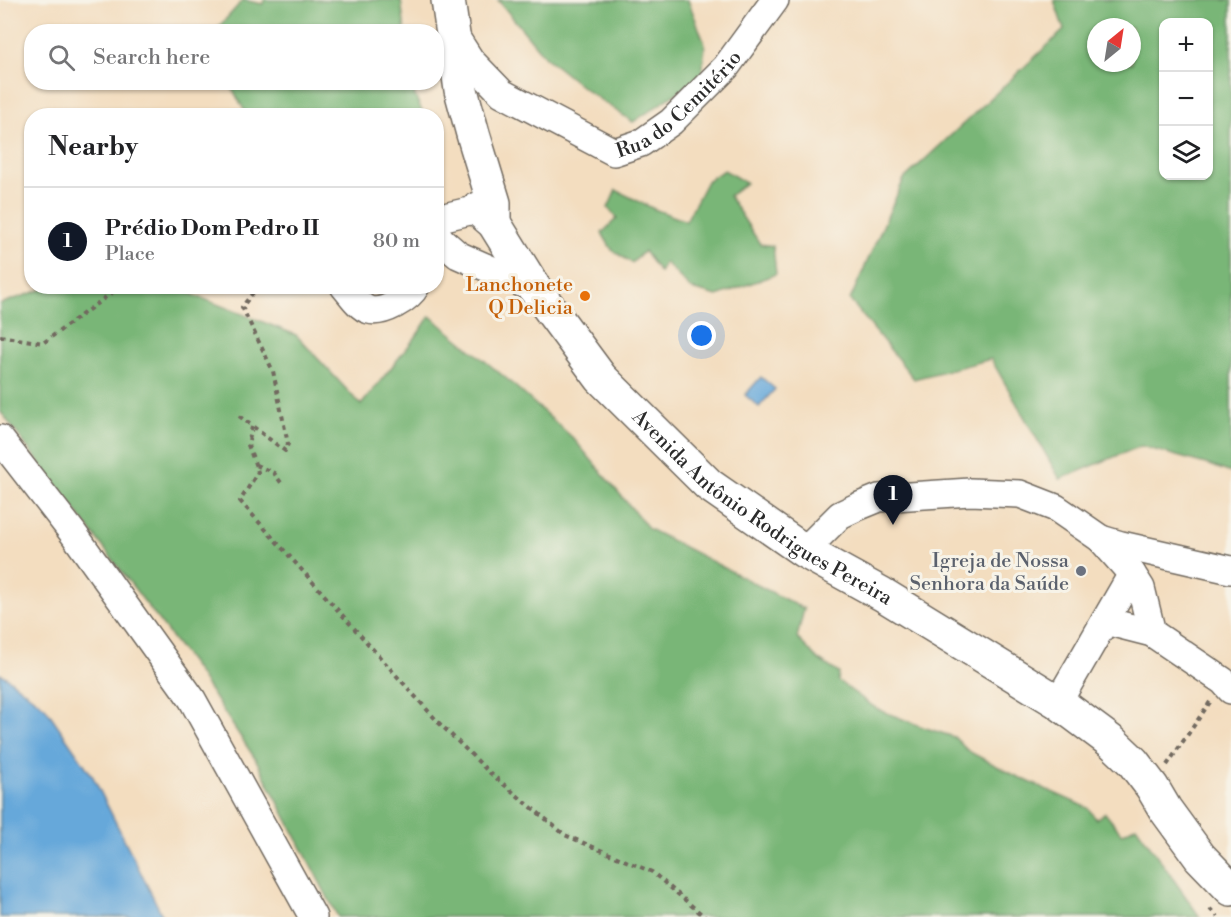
<!DOCTYPE html>
<html lang="en">
<head>
<meta charset="utf-8">
<style>
  :root { --surface:#fff; --page:#f6f6f6; --text:#202124; --muted:#757577; --line:#e0e0e0; --accent:#111827 }
  body { margin:0; font-family:"Libre Bodoni",serif; background:var(--page); color:var(--text) }
  .controls { position:absolute; right:18px; top:18px; display:grid; overflow:hidden; border-radius:12px; box-shadow:0 2px 4px #0004 }
  .controls button { width:54px; height:54px; display:grid; place-items:center; padding:0; border:0; border-bottom:2px solid var(--line); background:var(--surface); color:var(--text); font:30px sans-serif }
  .compass { position:absolute; left:1087px; top:18px; width:54px; height:54px; border-radius:50%; background:var(--surface); box-shadow:0 2px 4px #0004; rotate:30deg }
  .you { position:absolute; left:702px; top:336px; width:21px; height:21px; margin:-15px; border:4px solid #fff; border-radius:50%; background:#1a73e8; box-shadow:0 0 0 9px #1a73e833 }
  .badge { display:grid; place-items:center; width:39px; height:39px; border-radius:50%; background:var(--accent); color:#fff; font-size:20px; font-weight:700 }
  .pin { position:absolute; translate:-50% -50px; filter:drop-shadow(0 2px 3px #0008) }
  .pin::after { content:''; position:absolute; top:32px; width:21px; height:18px; background:inherit; clip-path:polygon(0 0,100% 0,50% 100%) }
  .list { margin:0; padding:0; list-style:none }
  h2 { display:flex; justify-content:space-between; align-items:center; height:78px; margin:0; padding:0 24px; font-size:26px }
  h2 small { font-size:20px; font-weight:400; color:var(--muted) }
  .list li { display:grid; grid-template-columns:39px 1fr auto; gap:18px; align-items:center; box-sizing:border-box; height:108px; padding:0 24px; border-top:2px solid var(--line) }
  .list b { display:block; font-size:22px; white-space:nowrap }
  .list p { margin:0; font-size:20px; white-space:nowrap; color:var(--muted) }
  .list em { font-size:20px; font-style:normal; color:var(--muted) }
  .icon { flex:none; width:33px; height:33px; fill:none; stroke:currentColor; stroke-width:2; stroke-linecap:round; stroke-linejoin:round }
  .map { position:relative; flex:none; width:1231px; height:917px; overflow:hidden }
  .search { position:absolute; background:var(--surface); box-shadow:0 2px 4px #0004; left:24px; top:24px; width:420px; height:66px; display:flex; align-items:center; gap:15px; box-sizing:border-box; padding:0 21px; border-radius:24px; color:var(--muted); font-size:22px }
  .panel { position:absolute; background:var(--surface); box-shadow:0 2px 4px #0004; left:24px; top:108px; width:420px; height:186px; border-radius:24px }
  .map>svg:first-child { display:block }
  .forest { fill:#79b677; stroke:#527051; stroke-width:1.5; fill-rule:evenodd }
  .water { fill:#66a8da; stroke:#486a82; stroke-width:1.5 }
  .lines { fill:none; stroke-linecap:round; stroke-linejoin:round }
  .minor-casing { stroke:#71695f; stroke-width:30 }
  .tertiary-casing { stroke:#71695f; stroke-width:36 }
  .path { stroke:#71695f; stroke-width:4; stroke-dasharray:4.5 4.5; stroke-linecap:butt }
  .minor { stroke:#fff; stroke-width:27 }
  .tertiary { stroke:#fff; stroke-width:33 }
  .food-dot { fill:#e8710a; stroke:#f7f3e8; stroke-width:2 }
  .worship-dot { fill:#6b7280; stroke:#f7f3e8; stroke-width:2 }
  .labels { text-anchor:middle; stroke-width:6; stroke-linejoin:round; paint-order:stroke }
  .street-label { font-size:20px; fill:#2b2b2b; stroke:#f7f3e8 }
  .food-label { font-size:20px; fill:#c56008; stroke:#f7f3e8; text-anchor:end }
  .worship-label { font-size:20px; fill:#5b616d; stroke:#f7f3e8; text-anchor:end }
</style>
</head>
<body>
<div class="map">
<svg width="1231" height="917" viewBox="0 0 1231 917">
  <rect width="100%" height="100%" fill="#f7f3e8"/>
  <filter id="ink" filterUnits="userSpaceOnUse"><feTurbulence type="fractalNoise" baseFrequency=".0167" numOctaves="2"/><feDisplacementMap in="SourceGraphic" scale="12" xChannelSelector="R" yChannelSelector="G"/><feConvolveMatrix kernelMatrix="1 2 1 2 8 2 1 2 1" color-interpolation-filters="sRGB"/></filter>
  <filter id="wash" filterUnits="userSpaceOnUse"><feTurbulence type="fractalNoise" baseFrequency=".008" numOctaves="4" result="noise"/><feDisplacementMap in="SourceGraphic" scale="24" xChannelSelector="R" yChannelSelector="G"/><feGaussianBlur stdDeviation="1.35" result="paint"/><feColorMatrix in="noise" values="0 0 0 0 0 0 0 0 0 0 0 0 0 0 0 0 0 1.4 0 .05"/><feComposite in="paint" operator="in"/></filter>
  <g filter="url(#wash)">
    <rect width="100%" height="100%" fill="#f3ddbf"/>
    <!-- forest -->
    <g class="forest">
      <polygon points="243,0 263,4 264,0 401,0 405,31 215,31"/>
      <polygon points="498,0 688,0 705,44 702,76 633,122 586,90 545,57"/>
      <path d="M 1054,0 L 1231,0 L 1231,473 L 1209,465 L 1141,446 L 1060,479 L 991,359 L 914,379 L 850,300 L 904,179 L 1064,30 ZM 1208,22 L 1208,176 L 1164,176 L 1164,22 ZM 1096,27 L 1132,27 L 1132,63 L 1096,63 Z"/>
      <polygon points="229,83 413,83 415,96 424,115 348,115 336,110 327,115 247,115"/>
      <polygon points="724,170 746,183 729,196 760,244 773,246 776,274 717,296 691,289 665,262 660,273 644,251 632,263 612,250 602,233 617,218 608,208 616,190 654,209 686,221 707,181"/>
      <polygon points="52,286 182,287 181,290 296,335 361,405 415,338 430,316 507,379 573,438 649,529 804,609 797,638 819,660 839,673 838,681 877,709 923,727 954,737 968,751 1014,775 1088,808 1096,819 1105,813 1122,834 1136,826 1200,917 338,917 256,760 194,667 0,411 0,304"/>
    </g>
    <!-- water -->
    <g class="water">
      <polygon points="761,377 775,389 759,407 745,395"/>
      <polygon points="0,674 6,677 45,707 93,777 163,917 0,917"/>
    </g>
  </g>
  <g filter="url(#ink)">
    <g class="lines">
      <defs>
        <g id="minor">
          <path id="s1" d="M 453,33 L 471,61 L 502,93 L 614,152 L 641,143 L 671,122 L 726,67 L 775,0"/>
          <polyline points="436,219 478,209"/>
          <polyline points="436,233 442,241 458,255 535,289"/>
          <path d="M 344,286 C 351,294 359,307 369,310 C 383,314 409,299 416,286"/>
          <polyline points="0,439 73,533 192,699 313,917"/>
          <polyline points="1101,539 1121,545 1231,570"/>
          <polyline points="804,551 840,515 857,507 879,498 970,492 1020,494 1056,508 1101,539 1132,574 1141,588 1152,633"/>
          <polyline points="1105,621 1152,633 1223,681 1231,690"/>
          <polyline points="1058,702 1132,574"/>
        </g>
        <g id="tertiary">
          <polyline points="448,0 461,90 473,134 494,203 494,223"/>
          <path id="s2" d="M 478,209 L 494,223 L 535,289 L 601,378 L 709,485 L 804,551 L 882,594 L 1058,702 L 1113,743 L 1133,762 L 1152,787 L 1165,809 L 1200,857 L 1231,889"/>
        </g>
      </defs>
      <!-- minor casing -->
      <use href="#minor" class="minor-casing"/>
      <!-- tertiary casing -->
      <use href="#tertiary" class="tertiary-casing"/>
      <!-- path -->
      <g class="path">
        <polyline points="0,336 43,343 121,286"/>
        <polyline points="239,416 285,451 288,444 273,371 242,307 258,286"/>
        <polyline points="252,427 248,445 258,472 240,501 439,723 490,773 565,835 652,872 705,917"/>
        <polyline points="256,465 274,473 282,484"/>
        <polyline points="1167,765 1210,702"/>
        <polyline points="1210,909 1218,917"/>
      </g>
      <!-- minor -->
      <use href="#minor" class="minor"/>
      <!-- tertiary -->
      <use href="#tertiary" class="tertiary"/>
    </g>
  </g>
  <!-- markers -->
  <circle class="food-dot" cx="585" cy="296" r="6"/>
  <circle class="worship-dot" cx="1081" cy="571" r="6"/>
  <g class="labels">
    <!-- street labels -->
    <g class="street-label">
      <text dy="7" stroke="none"><textPath href="#s1" startOffset="286">Rua do Cemitério</textPath></text>
      <text dy="7" stroke="none"><textPath href="#s2" startOffset="418">Avenida Antônio Rodrigues Pereira</textPath></text>
    </g>
    <!-- food labels -->
    <g class="food-label">
      <text x="573" y="291">Lanchonete<tspan x="573" dy="23">Q Delicia</tspan></text>
    </g>
    <!-- worship labels -->
    <g class="worship-label">
      <text x="1069" y="567">Igreja de Nossa<tspan x="1069" dy="23">Senhora da Saúde</tspan></text>
    </g>
  </g>
</svg>
<div class="controls">
<button>+</button>
<button>−</button>
<button><svg class="icon" aria-label="layers" viewBox="0 0 24 24"><path d="M12 4l9 5-9 5-9-5zM3 14l9 5 9-5"/></svg></button>
</div>
<svg class="compass" viewBox="-18 -18 36 36"><path d="M0-13l5 13h-10z" fill="#e53935"/><path d="M0 13l5-13h-10z" fill="#757577"/></svg>
<div class="you"></div>
<div class="pin badge" style="left:893px;top:525px">1</div>
<div class="search"><svg class="icon" aria-label="search" viewBox="0 0 24 24"><circle cx="10" cy="10" r="6"/><path d="M15 15l6 6"/></svg>Search here</div>
<section class="panel">
<h2>Nearby<small></small></h2>
<ul class="list">
<li><span class="badge">1</span><div><b>Prédio Dom Pedro II</b><p>Place</p></div><em>80 m</em></li>
</ul>
</section>
</div>
</body>
</html>
